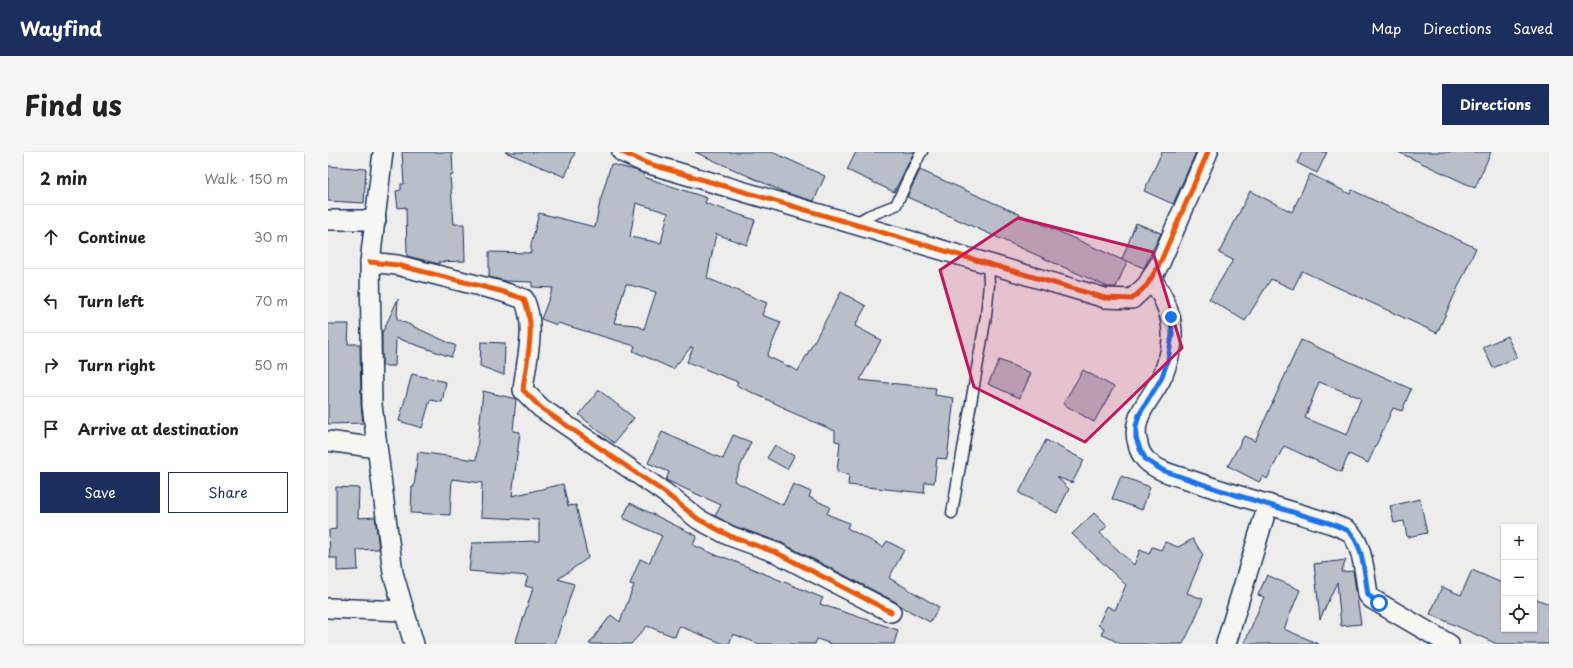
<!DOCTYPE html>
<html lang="en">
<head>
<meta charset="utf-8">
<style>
  :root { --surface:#fff; --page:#f6f6f6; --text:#222; --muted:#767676; --line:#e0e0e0; --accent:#1b2f5e }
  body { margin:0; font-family:"Playpen Sans",sans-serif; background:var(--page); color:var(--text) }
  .controls { position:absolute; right:12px; bottom:12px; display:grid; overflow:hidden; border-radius:0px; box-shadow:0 1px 3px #0004 }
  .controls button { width:36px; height:36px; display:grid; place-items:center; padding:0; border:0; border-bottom:1px solid var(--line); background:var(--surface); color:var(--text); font:20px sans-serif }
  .stop { position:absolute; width:12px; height:12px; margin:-9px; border:3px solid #1a73e8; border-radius:50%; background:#fff }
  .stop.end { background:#1a73e8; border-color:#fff; box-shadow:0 1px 4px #0008 }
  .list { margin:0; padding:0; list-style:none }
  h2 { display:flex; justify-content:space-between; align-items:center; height:52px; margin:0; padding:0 16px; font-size:17px }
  h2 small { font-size:13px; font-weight:400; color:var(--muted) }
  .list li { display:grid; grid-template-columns:26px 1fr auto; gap:12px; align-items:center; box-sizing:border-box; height:64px; padding:0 16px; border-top:1px solid var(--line) }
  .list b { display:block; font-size:15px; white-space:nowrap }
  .list em { font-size:13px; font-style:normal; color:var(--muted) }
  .actions { display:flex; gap:8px; padding:12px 16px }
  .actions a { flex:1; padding:9px 0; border:1px solid var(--accent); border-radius:0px; text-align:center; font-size:14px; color:var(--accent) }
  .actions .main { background:var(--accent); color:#fff }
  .icon { flex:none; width:22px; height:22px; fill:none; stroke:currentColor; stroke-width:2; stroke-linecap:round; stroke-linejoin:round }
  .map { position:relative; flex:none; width:1221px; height:492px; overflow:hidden; border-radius:0px }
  header { display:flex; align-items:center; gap:24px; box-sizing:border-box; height:56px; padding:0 20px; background:var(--accent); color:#fff }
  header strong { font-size:19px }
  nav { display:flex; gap:22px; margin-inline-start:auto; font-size:14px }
  .intro { display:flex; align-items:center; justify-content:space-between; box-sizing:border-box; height:96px; padding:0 24px }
  h1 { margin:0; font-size:28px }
  .button { padding:10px 18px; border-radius:0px; background:var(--accent); color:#fff; font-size:14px; font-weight:700 }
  main { display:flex; gap:24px; padding:0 24px }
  aside { flex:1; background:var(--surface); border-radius:0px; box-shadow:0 1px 3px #0004 }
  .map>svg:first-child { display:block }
  .building { fill:#b9bfc8; stroke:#1b2f5e; fill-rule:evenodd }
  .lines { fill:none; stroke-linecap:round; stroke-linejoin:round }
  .lane-casing { stroke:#1b2f5e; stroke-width:13 }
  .street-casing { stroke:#1b2f5e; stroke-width:22 }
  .lane { stroke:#f6f6f2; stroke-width:10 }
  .street { stroke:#f6f6f2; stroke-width:19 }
  .cycleway-casing { stroke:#f6f6f2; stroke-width:8 }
  .cycleway { stroke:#e8590c; stroke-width:5 }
  .route { stroke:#1a73e8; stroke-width:5 }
  .marked { fill:#c2185b; fill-opacity:0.2; stroke:#c2185b; stroke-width:3; stroke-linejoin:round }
</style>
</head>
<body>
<header>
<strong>Wayfind</strong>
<nav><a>Map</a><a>Directions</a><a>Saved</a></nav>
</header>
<div class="intro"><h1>Find us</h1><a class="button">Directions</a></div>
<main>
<aside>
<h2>2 min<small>Walk · 150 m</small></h2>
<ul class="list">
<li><svg class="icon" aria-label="ahead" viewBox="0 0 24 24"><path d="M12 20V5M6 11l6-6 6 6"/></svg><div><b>Continue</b></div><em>30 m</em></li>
<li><svg class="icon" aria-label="left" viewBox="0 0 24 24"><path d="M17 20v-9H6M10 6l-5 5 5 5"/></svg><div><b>Turn left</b></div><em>70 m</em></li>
<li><svg class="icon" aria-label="right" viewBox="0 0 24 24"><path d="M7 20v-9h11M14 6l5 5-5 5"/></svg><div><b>Turn right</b></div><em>50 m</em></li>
<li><svg class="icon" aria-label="arrive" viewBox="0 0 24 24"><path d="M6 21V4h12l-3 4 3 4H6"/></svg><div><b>Arrive at destination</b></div></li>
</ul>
<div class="actions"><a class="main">Save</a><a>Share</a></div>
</aside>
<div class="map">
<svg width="1221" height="492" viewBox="0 0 1221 492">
  <rect width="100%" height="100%" fill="#edeeec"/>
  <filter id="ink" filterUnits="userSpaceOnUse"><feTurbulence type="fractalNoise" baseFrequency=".025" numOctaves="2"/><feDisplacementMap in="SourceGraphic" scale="8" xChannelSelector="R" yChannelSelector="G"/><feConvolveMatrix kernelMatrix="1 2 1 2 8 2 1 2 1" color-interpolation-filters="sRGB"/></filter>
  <g filter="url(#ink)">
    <!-- building -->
    <g class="building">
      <polygon points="74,0 124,0 125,23 122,24 126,72 136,72 137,109 111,110 111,112 79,104 78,55 70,56 68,39 73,38 73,32 76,32"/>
      <polygon points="177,0 247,0 237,25"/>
      <polygon points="367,0 444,0 497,24 486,49 458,41"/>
      <polygon points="528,0 586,0 566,40 519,18"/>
      <polygon points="834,0 868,0 845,52 816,39"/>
      <polygon points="974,0 999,0 989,21 969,11"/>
      <polygon points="1070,0 1163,0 1147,36"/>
      <path d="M 283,12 L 310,19 L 316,22 L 316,25 L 379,46 L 377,51 L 427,68 L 419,93 L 388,82 L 379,126 L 439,151 L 434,163 L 453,170 L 439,204 L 470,219 L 513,140 L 538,154 L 527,174 L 553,188 L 532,228 L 608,236 L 607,243 L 626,246 L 619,307 L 609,306 L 606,331 L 597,330 L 596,341 L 520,333 L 521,322 L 509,320 L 512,290 L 507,289 L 507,279 L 456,257 L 457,256 L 408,233 L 410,230 L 359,210 L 365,196 L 363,195 L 345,217 L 305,199 L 307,194 L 230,171 L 229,173 L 213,167 L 225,136 L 204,135 L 204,130 L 178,129 L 161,125 L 161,100 L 203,101 L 203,93 L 211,61 L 267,75 L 272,50 ZM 308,51 L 340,61 L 333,91 L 302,85 ZM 298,132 L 328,140 L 316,177 L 308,173 L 286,171 Z"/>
      <polygon points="0,14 38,17 36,51 0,49"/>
      <polygon points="592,18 799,110 788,135 780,135 579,45"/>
      <polygon points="982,22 1022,42 1024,38 1148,96 1109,181 974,119 965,137 943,127 917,169 881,147 905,108 891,101 922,39 964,60"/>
      <polygon points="808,71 833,81 816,116 794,107"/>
      <polygon points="70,147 69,167 128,194 123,205 68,186 67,214 54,214 54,181"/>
      <polygon points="0,172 21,172 20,192 32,192 33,253 35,271 0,272"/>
      <polygon points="1179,184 1189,205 1165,216 1155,195"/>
      <path d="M 973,188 L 1083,237 L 1074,259 L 1065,256 L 1040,311 L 1021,302 L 1013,320 L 956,294 L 939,327 L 935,324 L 931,330 L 900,314 L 916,284 L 927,289 ZM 991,230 L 1033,246 L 1019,283 L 977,266 Z"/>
      <polygon points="153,190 177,191 176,223 152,214"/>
      <polygon points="671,208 703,221 692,246 660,232"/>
      <polygon points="755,218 786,235 766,270 735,252"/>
      <polygon points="84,222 118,230 114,250 102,248 94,276 71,269"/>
      <polygon points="271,238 306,266 286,291 251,263"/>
      <polygon points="155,239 188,247 185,279 192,280 184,344 235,332 240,354 248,353 260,406 230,427 246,432 227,492 187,492 205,436 197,434 200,424 141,419 144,391 211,389 211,368 153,365 154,331 124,327 122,363 83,361 84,335 86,335 90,300 148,308"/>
      <polygon points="334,280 395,307 405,283 423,290 406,329 455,353 465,332 483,340 481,345 502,355 499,362 521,371 519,376 555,395 559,389 576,398 561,426 611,455 602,470 572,454 568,450 454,391 406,374 387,364 393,353 340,329 338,328 341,320 320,311"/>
      <polygon points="718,288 756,308 744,331 729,325 741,337 729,361 691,341"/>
      <polygon points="447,293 466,304 459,317 439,306"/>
      <polygon points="793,324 822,335 814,358 784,347"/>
      <polygon points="8,335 31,336 30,366 47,365 51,397 29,398 30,418 9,419 9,406 2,406 1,378 8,377"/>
      <polygon points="1092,347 1099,381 1079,385 1076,369 1066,371 1062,354"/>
      <polygon points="302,351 369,384 365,393 395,406 396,405 495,446 492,452 570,478 566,492 504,492 489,487 487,492 431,492 405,482 401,492 396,492 351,474 347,485 319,474 303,492 261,492 283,463 292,470 306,433 302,432 312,407 321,411 334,384 295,366"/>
      <polygon points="766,361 779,374 772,381 806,413 812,398 821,402 824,395 833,398 837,390 850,395 865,387 875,403 859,441 875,447 866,470 855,492 793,492 773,482 776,476 770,473 779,454 787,458 798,433 744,382"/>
      <polygon points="1018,408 1013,420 1025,419 1033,472 1013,474 1009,430 992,467 986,412"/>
      <polygon points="1144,418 1176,432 1176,477 1206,477 1206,446 1221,452 1221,492 1169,492 1102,462 1114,435 1133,443"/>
      <polygon points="939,423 972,438 956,477 991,492 916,492 936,445 930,443"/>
    </g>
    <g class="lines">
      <defs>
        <g id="lane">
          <polyline points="526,72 540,64 568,53 592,2 594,0"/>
          <polyline points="624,361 658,164 661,132 660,111"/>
        </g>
        <g id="street">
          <polyline points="55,0 42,110 44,253 65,421 86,492"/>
          <polyline points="294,0 318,11 777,146 804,147 819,133 832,111 880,0"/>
          <polyline points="0,68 48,68"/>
          <path d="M 42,110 L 69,113 L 172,139 L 196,147 C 209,176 198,208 195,238 L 213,256 L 336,340 L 370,367 L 402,384 L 449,401 L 563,460"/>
          <path d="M 823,126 C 835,143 844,161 844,182 C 845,195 838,217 832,229 C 821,249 802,267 810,292 C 811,297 814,304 818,308 C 830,320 850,324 865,329 C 911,345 958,357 1004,372 C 1009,374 1014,376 1019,378 C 1035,389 1037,425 1040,443 L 1044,447 L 1121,492"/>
          <polyline points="0,289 49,296"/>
          <polyline points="0,456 76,459"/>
          <polyline points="898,492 940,352"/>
        </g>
      </defs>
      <!-- lane casing -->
      <use href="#lane" class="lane-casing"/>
      <!-- street casing -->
      <use href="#street" class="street-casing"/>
      <!-- lane -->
      <use href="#lane" class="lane"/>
      <!-- street -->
      <use href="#street" class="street"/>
      <defs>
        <g id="cycleway">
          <polyline points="294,0 318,11 777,146 804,147 819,133 832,111 880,0"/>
          <path d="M 42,110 L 69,113 L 172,139 L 196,147 C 209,176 198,208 195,238 L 213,256 L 336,340 L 370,367 L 402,384 L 449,401 L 563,460"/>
        </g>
      </defs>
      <!-- cycleway casing -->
      <use href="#cycleway" class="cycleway-casing"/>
      <!-- cycleway -->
      <use href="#cycleway" class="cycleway"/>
    </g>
  </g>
  <g class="lines" filter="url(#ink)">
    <!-- route -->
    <path class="route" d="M 843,165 L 844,183 L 840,208 L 833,227 L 811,263 L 808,274 L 808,286 L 812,297 L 818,308 L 836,319 L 895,339 L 1004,372 C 1009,374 1014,376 1019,378 C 1035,389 1037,425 1040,443 L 1051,451"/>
  </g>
  <!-- marked area -->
  <path class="marked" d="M 690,66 L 825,100 L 854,196 L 757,290 L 646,235 L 612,118 Z"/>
</svg>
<div class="controls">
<button>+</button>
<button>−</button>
<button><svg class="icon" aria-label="locate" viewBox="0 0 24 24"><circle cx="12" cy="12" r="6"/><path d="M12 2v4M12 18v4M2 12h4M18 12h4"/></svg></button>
</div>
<div class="stop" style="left:1051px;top:451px"></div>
<div class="stop end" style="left:843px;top:165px"></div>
</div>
</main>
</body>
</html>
